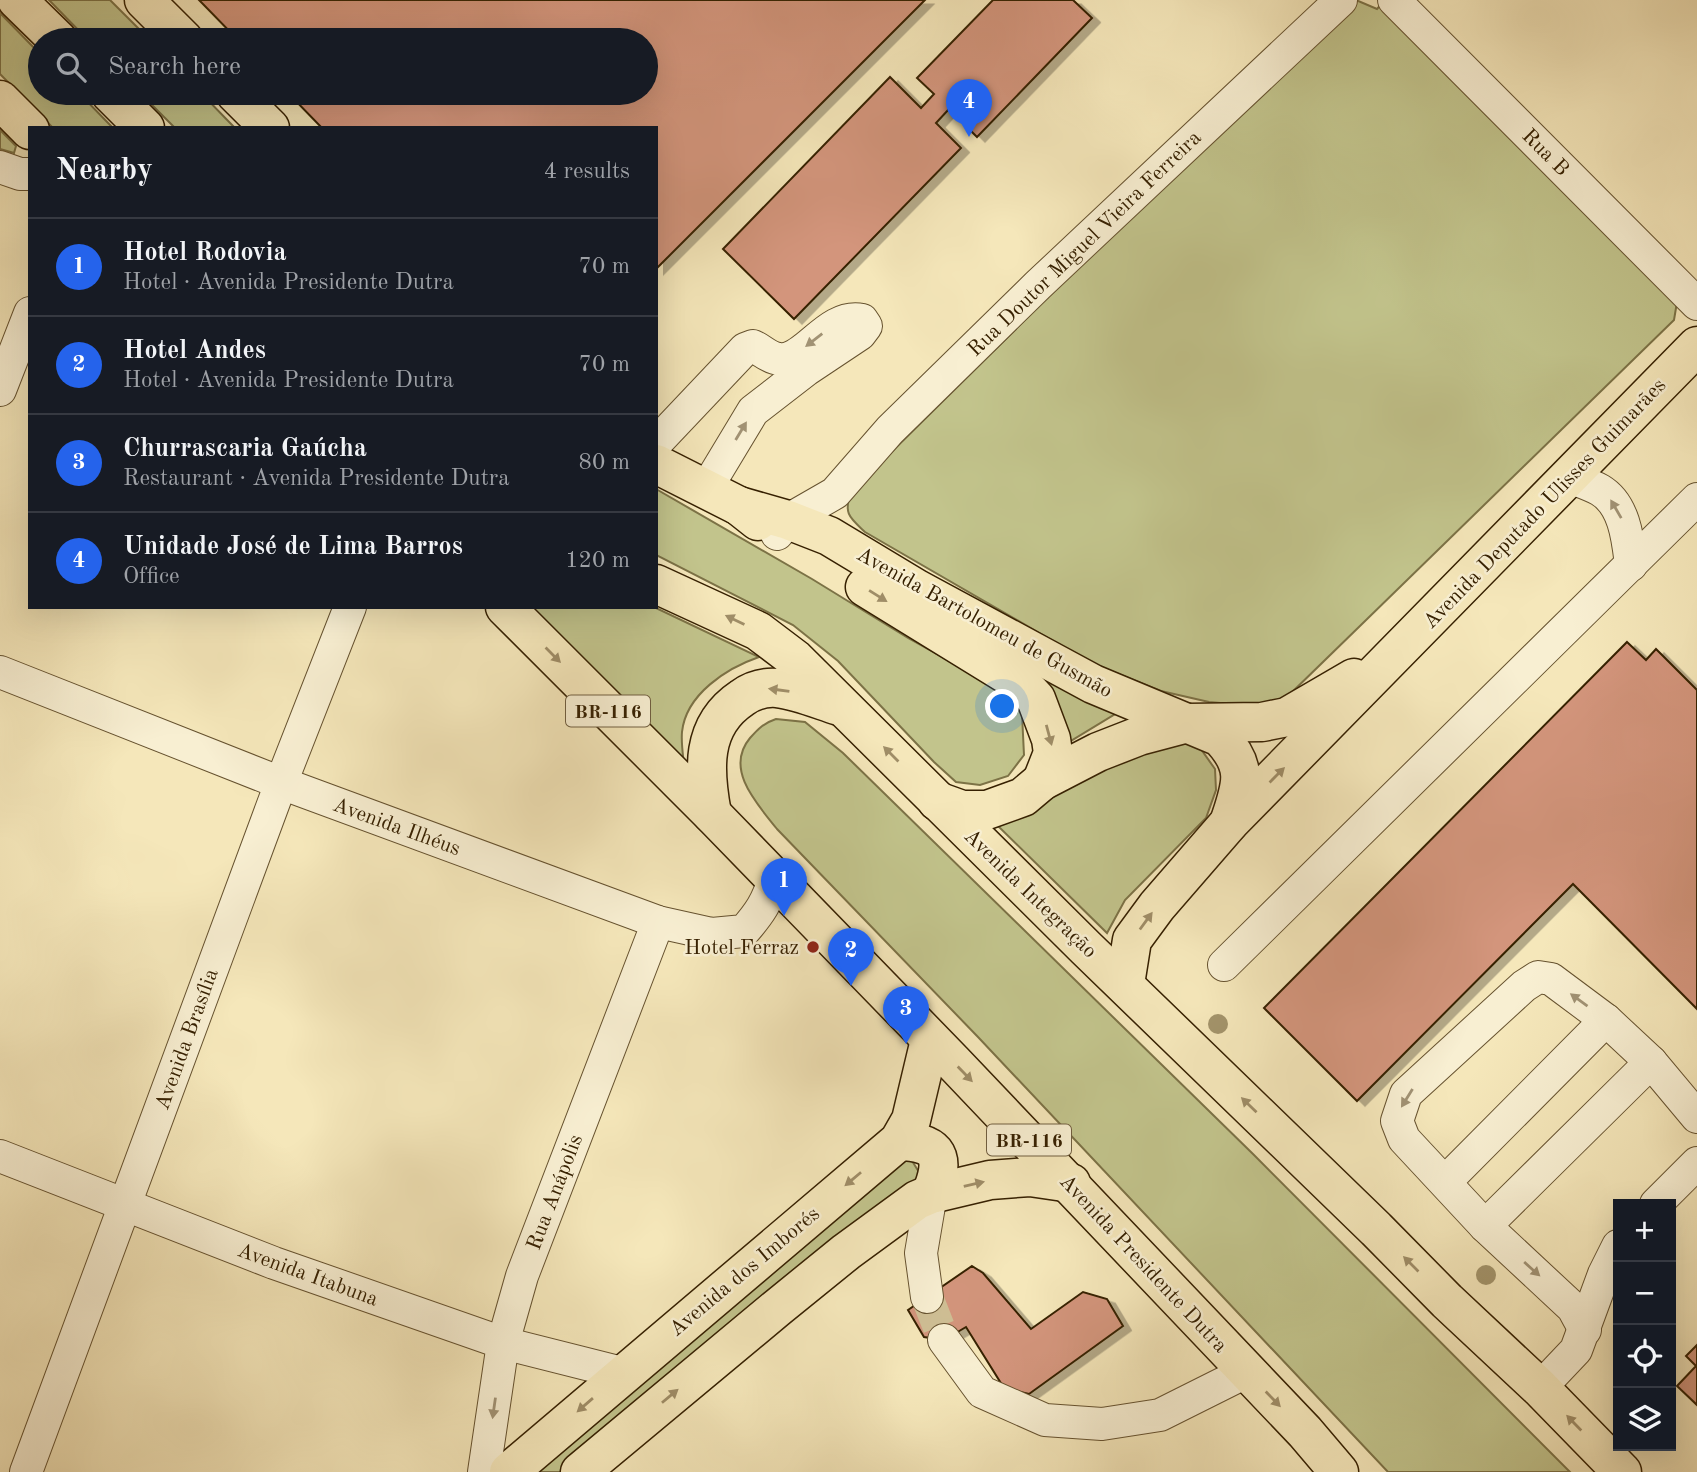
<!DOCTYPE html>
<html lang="en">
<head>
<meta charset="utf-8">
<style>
  :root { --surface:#171b24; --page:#20242c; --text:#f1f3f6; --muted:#9ea1a6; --line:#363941; --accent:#2563eb }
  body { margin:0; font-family:"Old Standard TT",serif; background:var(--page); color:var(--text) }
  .controls { position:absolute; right:21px; bottom:21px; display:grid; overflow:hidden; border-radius:0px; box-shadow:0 7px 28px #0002 }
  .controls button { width:63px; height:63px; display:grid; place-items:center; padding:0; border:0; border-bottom:2px solid var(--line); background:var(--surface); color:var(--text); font:35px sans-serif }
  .you { position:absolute; left:1003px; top:707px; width:24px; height:24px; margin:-18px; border:5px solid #fff; border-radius:50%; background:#1a73e8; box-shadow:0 0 0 10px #1a73e833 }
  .badge { display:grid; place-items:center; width:46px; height:46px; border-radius:50%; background:var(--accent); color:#fff; font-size:23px; font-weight:700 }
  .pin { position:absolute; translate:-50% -58px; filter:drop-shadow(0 2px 4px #0008) }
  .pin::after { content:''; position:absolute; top:37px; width:24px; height:21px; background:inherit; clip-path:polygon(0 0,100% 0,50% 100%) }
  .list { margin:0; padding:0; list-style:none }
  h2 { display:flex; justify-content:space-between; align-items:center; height:91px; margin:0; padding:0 28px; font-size:30px }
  h2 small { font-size:23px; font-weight:400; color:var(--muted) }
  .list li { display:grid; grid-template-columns:46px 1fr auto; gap:21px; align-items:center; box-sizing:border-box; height:98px; padding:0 28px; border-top:2px solid var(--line) }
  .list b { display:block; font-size:26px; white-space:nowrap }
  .list p { margin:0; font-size:23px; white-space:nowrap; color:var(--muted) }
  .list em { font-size:23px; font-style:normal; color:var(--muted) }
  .icon { flex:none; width:38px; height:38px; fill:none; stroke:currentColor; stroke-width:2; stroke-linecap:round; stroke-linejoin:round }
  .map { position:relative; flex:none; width:1697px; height:1472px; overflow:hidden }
  .search { position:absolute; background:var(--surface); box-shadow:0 7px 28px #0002; left:28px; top:28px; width:630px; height:77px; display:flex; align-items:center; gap:18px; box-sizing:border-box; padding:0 24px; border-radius:38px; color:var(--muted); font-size:26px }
  .panel { position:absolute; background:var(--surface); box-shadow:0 7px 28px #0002; left:28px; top:126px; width:630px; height:483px; border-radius:0px }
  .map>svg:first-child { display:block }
  .green { fill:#c2c48c; stroke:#7c7246; stroke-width:2 }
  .building { fill:#d3957b; stroke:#362001; stroke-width:2; filter:url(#shadow) }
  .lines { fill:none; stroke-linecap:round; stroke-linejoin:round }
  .minor-tunnel { stroke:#cfbf95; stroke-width:32; stroke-dasharray:32 16; stroke-linecap:butt }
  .minor-casing { stroke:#66522f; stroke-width:34 }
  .major-casing { stroke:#362001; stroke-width:41 }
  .highway-casing { stroke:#362001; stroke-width:41 }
  .minor { stroke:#f8efd2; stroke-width:32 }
  .major { stroke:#f5e7ba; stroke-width:38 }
  .highway { stroke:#f5e7ba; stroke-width:38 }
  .tree { fill:#a3946b }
  .oneway { fill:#a19274 }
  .oneway2 { fill:#9f8d67 }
  .poi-dot { fill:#8f2418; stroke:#f8efd2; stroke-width:2.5 }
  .labels { text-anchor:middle; stroke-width:5; stroke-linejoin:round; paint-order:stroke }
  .shield { fill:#f8efd2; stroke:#705e40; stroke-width:2 }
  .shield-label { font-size:19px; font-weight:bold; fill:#362001 }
  .street-label { font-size:21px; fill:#362001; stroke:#f8efd2 }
  .poi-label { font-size:21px; fill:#362001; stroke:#f8efd2; text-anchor:end }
</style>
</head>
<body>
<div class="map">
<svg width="1697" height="1472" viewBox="0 0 1697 1472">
  <defs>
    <filter id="shadow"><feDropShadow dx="8" dy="4.5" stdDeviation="0" flood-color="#0004"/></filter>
  </defs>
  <rect width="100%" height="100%" fill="#f5e7ba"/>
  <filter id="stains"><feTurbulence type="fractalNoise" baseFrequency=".00286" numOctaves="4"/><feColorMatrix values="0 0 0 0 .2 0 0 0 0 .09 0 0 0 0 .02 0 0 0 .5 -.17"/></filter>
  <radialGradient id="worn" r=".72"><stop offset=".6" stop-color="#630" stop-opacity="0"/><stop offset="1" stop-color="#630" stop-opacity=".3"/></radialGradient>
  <!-- green -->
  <g class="green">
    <polygon points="49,0 110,0 150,40 88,40"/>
    <path d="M 1356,0 L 1377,9 L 1384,1 L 1677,302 L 1674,320 L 1286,698 L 1255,706 L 1209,702 L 1161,691 L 1091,663 L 865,532 C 850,518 843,514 851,492 L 1332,16 Z"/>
    <polygon points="0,13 40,54 40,93 79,93 113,128 53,128 0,74"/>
    <polygon points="140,93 201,93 235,128 175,128"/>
    <polygon points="0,130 16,146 14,153 0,149"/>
    <polygon points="656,489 812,579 908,638 1005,692 1022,714 1024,755 1008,776 980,785 956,782 934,762 838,661 793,625 656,555"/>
    <path d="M 530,607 L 654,607 L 759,657 C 727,668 686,694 682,732 C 681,742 683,755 684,765 Z"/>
    <polygon points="1030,669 1120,711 1069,742"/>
    <path d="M 776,719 L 805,722 L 843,753 L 1253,1154 L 1570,1472 L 1388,1472 L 978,1037 L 777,829 C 757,804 724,769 750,738 C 759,728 764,723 776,719 Z"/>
    <polygon points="1157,736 1198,745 1215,769 1216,790 1206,818 1125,900 1107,933 998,826"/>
    <polygon points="909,1156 922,1177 563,1472 524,1472"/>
  </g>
  <!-- building -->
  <g class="building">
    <polygon points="199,0 925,0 656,269 656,128 322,128 288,93 646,93 646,40 238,40"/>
    <polygon points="993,0 1073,0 1092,18 977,137 949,109 936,123 961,148 794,319 723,249 890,77 921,108 934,94 917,78"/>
    <polygon points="1627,642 1646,660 1656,649 1697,690 1697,1009 1573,884 1357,1101 1264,1008"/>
    <polygon points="972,1266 983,1273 1031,1329 1083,1292 1107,1299 1123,1326 1029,1394 1004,1388 966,1327 944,1340 924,1337 908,1310"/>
    <polygon points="1697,1345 1697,1405 1677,1386 1696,1366 1686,1356"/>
  </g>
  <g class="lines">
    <!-- minor-tunnel -->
    <polyline class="minor-tunnel" points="927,1297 944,1340"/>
    <defs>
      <g id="minor">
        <polyline points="1394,0 1697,304"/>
        <polyline points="0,167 20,174 30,174"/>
        <polyline points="0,390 30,313"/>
        <path d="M 656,443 L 745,349 L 753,346 C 762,350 769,358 779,359 C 805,363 827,313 862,320 L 866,326 L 860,334 L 806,370 L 753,411 L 706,489"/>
        <path d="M 1569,477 C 1579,481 1591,485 1600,490 C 1625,505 1628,540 1631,565"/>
        <polyline points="777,534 788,520 835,493 890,430 1038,285 1341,0"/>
        <path d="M 0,672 L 281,783 L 658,922 L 712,934 L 744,931 C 759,914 768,901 774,879"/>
        <polyline points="1224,965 1697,499"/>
        <polyline points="0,1156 274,1263 503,1343 622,1373"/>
        <polyline points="1445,1182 1606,1020"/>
        <polyline points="1656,1204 1697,1163"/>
        <polyline points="1485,1226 1651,1062"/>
        <polyline points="927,1297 921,1253 931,1194"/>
        <polyline points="1585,1330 1573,1308 1485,1226 1404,1139 1397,1121 1406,1094 1524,986 1538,977 1551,979 1606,1020 1651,1062 1697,1117"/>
        <polyline points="944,1340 982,1392 1045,1420 1102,1424 1160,1415 1246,1372"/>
        <polyline points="1540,1388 1576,1350 1604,1274 1618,1246"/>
        <polyline points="26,1472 281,783 350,607"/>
        <polyline points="484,1472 503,1343 522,1276 658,922"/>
      </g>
      <g id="major">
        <polyline points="144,0 184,40"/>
        <polyline points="235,93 270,128"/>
        <polyline points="656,464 739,506 758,521"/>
        <path d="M 739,506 L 788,520 L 829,536 L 917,589 L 1093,684 L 1220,737 C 1250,768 1241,786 1229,823"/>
        <polyline points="865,587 1021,683 1036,699 1051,739 1053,753 1042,781"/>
        <polyline points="937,801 962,810 987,810 1023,797 1042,781 1098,752 1139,736 1188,723 1262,722 1287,717 1354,678"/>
        <polyline points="1125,984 1132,940 1157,906 1229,823 1697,346"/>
        <path d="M 899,1141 C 940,1142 946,1158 931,1194"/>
        <polyline points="509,1472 899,1141 911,1120 930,1040"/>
        <polyline points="580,1472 777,1308 846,1252 917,1200 931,1194 990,1180 1030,1177 1071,1183"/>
      </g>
      <g id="highway">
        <polyline points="17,0 58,40"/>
        <polyline points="110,93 145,128"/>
        <polyline points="0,100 30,130"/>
        <polyline points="656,584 758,631 795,659 1086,948 1376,1229 1447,1301 1540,1388 1622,1472"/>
        <polyline points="505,607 712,814 953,1062 1305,1432 1339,1472"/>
        <path d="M 712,814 C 704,771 700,726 742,698 C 753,690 764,687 777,688 C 797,690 820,700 839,706"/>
      </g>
    </defs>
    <!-- minor casing -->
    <use href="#minor" class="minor-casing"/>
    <!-- major casing -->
    <use href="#major" class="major-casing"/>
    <!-- highway casing -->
    <use href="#highway" class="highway-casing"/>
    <!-- minor -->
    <use href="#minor" class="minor"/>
    <!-- major -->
    <use href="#major" class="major"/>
    <!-- highway -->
    <use href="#highway" class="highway"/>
  </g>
  <!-- trees -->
  <g class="tree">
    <circle cx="1218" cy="1024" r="10"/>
    <circle cx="1486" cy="1275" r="10"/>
  </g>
  <!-- one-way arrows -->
  <defs><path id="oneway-solid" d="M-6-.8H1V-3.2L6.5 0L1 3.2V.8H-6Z" transform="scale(1.75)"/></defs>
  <g class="oneway">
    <use href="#oneway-solid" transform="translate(814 340) rotate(142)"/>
    <use href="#oneway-solid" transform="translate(741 431) rotate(-59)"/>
    <use href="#oneway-solid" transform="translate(1616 509) rotate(-120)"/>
    <use href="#oneway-solid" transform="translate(1579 1000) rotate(-144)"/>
    <use href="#oneway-solid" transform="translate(1407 1098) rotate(122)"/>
    <use href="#oneway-solid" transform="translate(1532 1269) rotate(42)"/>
    <use href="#oneway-solid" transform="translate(494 1408) rotate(98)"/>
  </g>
  <g class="oneway2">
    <use href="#oneway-solid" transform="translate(878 596) rotate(32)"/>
    <use href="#oneway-solid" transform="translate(735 620) rotate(-154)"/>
    <use href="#oneway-solid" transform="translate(553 655) rotate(45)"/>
    <use href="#oneway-solid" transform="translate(779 690) rotate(-172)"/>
    <use href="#oneway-solid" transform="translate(1049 735) rotate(75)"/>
    <use href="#oneway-solid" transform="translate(891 754) rotate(-135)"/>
    <use href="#oneway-solid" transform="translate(1277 775) rotate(-45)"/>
    <use href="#oneway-solid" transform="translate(1146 921) rotate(-54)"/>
    <use href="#oneway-solid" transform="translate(965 1074) rotate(46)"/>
    <use href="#oneway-solid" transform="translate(1249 1105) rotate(-136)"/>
    <use href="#oneway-solid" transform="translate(853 1179) rotate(140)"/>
    <use href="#oneway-solid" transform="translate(974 1184) rotate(-13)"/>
    <use href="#oneway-solid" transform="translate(1411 1264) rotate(-135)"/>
    <use href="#oneway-solid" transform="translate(670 1396) rotate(-40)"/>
    <use href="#oneway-solid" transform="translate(1273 1399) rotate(46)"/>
    <use href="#oneway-solid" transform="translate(585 1405) rotate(139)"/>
    <use href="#oneway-solid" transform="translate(1574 1423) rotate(-134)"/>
  </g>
  <!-- markers -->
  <circle class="poi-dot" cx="813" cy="947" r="7"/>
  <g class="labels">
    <!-- shield labels -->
    <g class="shield">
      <rect x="566" y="695.5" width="84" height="31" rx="5"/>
      <rect x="987" y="1124.5" width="84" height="31" rx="5"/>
    </g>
    <g class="shield-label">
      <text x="608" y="718">BR-116</text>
      <text x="1029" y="1147">BR-116</text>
    </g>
    <!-- street labels -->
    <g class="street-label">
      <text transform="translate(1546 152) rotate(45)" y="7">Rua B</text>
      <text transform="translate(1084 243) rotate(-44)" y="7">Rua Doutor Miguel Vieira Ferreira</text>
      <text transform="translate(1544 503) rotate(-46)" y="7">Avenida Deputado Ulisses Guimarães</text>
      <text transform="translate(985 622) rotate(29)" y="7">Avenida Bartolomeu de Gusmão</text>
      <text transform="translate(397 826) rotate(20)" y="7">Avenida Ilhéus</text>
      <text transform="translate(1031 893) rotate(44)" y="7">Avenida Integração</text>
      <text transform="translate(186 1039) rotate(-70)" y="7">Avenida Brasília</text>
      <text transform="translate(554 1192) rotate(-69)" y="7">Rua Anápolis</text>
      <text transform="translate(1144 1263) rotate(47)" y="7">Avenida Presidente Dutra</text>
      <text transform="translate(744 1271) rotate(-40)" y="7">Avenida dos Imborés</text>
      <text transform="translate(308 1274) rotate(20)" y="7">Avenida Itabuna</text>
    </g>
    <!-- poi labels -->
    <g class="poi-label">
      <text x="799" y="954">Hotel Ferraz</text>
    </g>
  </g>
  <rect width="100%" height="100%" filter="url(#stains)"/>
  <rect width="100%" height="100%" fill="url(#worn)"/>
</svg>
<div class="controls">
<button>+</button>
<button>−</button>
<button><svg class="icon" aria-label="locate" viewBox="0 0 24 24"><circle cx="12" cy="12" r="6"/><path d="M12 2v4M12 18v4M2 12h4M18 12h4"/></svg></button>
<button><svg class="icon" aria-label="layers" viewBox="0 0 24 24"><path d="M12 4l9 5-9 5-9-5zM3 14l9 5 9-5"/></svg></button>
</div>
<div class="you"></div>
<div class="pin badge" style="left:784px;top:916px">1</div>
<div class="pin badge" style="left:851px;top:986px">2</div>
<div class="pin badge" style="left:906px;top:1044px">3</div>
<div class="pin badge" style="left:969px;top:137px">4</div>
<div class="search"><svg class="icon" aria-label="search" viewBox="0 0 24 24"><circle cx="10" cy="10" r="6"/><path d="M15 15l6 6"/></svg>Search here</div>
<section class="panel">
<h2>Nearby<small>4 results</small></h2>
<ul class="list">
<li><span class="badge">1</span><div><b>Hotel Rodovia</b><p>Hotel · Avenida Presidente Dutra</p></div><em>70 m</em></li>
<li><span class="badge">2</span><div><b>Hotel Andes</b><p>Hotel · Avenida Presidente Dutra</p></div><em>70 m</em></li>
<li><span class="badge">3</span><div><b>Churrascaria Gaúcha</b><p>Restaurant · Avenida Presidente Dutra</p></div><em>80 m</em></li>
<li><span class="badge">4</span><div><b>Unidade José de Lima Barros</b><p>Office</p></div><em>120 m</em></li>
</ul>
</section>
</div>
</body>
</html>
